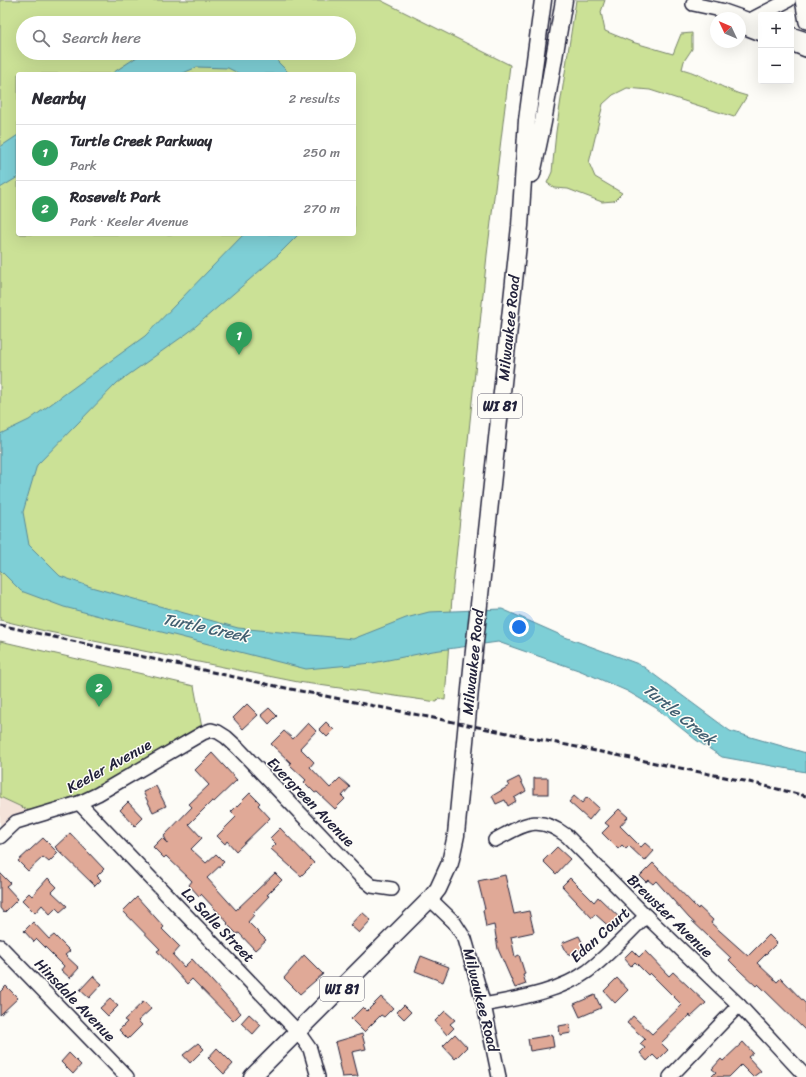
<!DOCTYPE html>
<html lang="en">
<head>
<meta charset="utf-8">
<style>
  :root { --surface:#fff; --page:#f7f7f7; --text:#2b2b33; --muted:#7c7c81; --line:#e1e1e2; --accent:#2563eb }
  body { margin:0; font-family:Sriracha,sans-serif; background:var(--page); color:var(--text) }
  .controls { position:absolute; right:12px; top:12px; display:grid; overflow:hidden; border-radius:4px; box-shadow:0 4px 16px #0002 }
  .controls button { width:36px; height:36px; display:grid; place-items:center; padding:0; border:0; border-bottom:1px solid var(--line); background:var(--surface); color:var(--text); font:20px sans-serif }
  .compass { position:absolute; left:710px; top:12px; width:36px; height:36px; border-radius:50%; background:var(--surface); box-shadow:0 4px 16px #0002; rotate:314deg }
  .you { position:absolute; left:519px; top:627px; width:14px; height:14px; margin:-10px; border:3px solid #fff; border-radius:50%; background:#1a73e8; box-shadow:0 0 0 6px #1a73e833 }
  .badge { display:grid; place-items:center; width:26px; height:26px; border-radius:50%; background:var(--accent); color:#fff; font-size:13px; font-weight:700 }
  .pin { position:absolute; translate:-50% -33px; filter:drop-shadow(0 1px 2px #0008) }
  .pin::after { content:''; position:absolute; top:21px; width:14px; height:12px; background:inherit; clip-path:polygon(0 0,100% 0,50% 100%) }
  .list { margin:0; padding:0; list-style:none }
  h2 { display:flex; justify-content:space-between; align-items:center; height:52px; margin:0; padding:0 16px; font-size:17px }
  h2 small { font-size:13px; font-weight:400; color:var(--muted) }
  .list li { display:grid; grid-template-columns:26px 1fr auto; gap:12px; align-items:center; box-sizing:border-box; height:56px; padding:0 16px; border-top:1px solid var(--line) }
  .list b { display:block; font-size:15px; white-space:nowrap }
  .list p { margin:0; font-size:13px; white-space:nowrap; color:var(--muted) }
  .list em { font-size:13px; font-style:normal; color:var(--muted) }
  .icon { flex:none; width:22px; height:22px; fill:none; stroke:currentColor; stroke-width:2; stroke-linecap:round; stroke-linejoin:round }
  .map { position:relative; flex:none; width:806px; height:1077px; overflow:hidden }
  .search { position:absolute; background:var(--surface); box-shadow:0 4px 16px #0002; left:16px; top:16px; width:340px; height:44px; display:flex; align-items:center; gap:10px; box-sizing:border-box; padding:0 14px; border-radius:22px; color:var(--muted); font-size:15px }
  .panel { position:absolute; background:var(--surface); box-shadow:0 4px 16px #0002; left:16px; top:72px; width:340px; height:164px; border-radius:4px }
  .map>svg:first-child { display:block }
  .built { fill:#f4e3da }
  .green { fill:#cbe196; stroke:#768268; fill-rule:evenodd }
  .water { fill:#7ecfd6; stroke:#598a98 }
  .building { fill:#e0a997; stroke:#22223b }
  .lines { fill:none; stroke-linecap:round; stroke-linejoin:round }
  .minor-casing { stroke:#22223b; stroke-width:16 }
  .major-casing { stroke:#22223b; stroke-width:19 }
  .minor { stroke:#fdfcf7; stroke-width:13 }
  .major { stroke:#fdfcf7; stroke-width:16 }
  .rail { stroke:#22223b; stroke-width:3; stroke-dasharray:6 3; stroke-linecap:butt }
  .labels { text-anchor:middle; stroke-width:3; stroke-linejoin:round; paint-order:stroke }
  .shield { fill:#fdfcf7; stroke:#646373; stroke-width:1 }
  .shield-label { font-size:14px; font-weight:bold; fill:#22223b }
  .street-label { font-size:15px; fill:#22223b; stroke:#fdfcf7 }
  .water-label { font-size:16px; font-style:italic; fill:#425f71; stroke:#fdfcf7 }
</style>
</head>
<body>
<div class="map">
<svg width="806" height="1077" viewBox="0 0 806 1077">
  <rect width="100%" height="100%" fill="#fdfcf7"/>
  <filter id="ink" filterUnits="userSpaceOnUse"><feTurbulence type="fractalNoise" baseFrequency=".025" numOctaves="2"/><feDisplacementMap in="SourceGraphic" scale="8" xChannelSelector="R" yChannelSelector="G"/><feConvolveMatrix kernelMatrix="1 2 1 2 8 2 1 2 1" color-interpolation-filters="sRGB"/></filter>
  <g filter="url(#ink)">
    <!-- built -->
    <polygon class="built" points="0,797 30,811 8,820 0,828"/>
    <!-- green -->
    <g class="green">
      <path d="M 0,0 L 380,0 L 510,65 L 487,255 L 452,597 L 445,700 L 438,699 L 437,702 L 298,682 L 49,632 L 0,620 ZM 23,23 L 349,23 L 349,53 L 23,53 ZM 18,74 L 354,74 L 354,234 L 18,234 Z"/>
      <path d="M 576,0 L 605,0 L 601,12 L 605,31 L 632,42 L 673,54 L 681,34 L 692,33 L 692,49 L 684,61 L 682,69 C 706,75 722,90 747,96 L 734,117 L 650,90 L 627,88 L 613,95 L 603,104 L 589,163 L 595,177 L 622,193 L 614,201 L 602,202 L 568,189 L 555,188 L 547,183 L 552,172 L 556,132 Z"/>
      <polygon points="0,641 194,686 202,728 90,791 30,811 0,797"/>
    </g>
    <!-- water -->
    <g class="water">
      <polygon points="143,53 269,53 290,74 240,74 228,68 197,67 181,74 111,74"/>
      <polygon points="18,135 18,177 0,188 0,147"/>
      <polygon points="244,234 299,234 278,255 189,332 117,383 37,465 23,512 29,545 60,576 91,587 238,628 353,639 406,618 429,612 502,609 565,637 641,665 730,731 806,753 806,772 722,757 696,740 656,708 627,691 581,671 498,642 433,651 373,663 306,669 64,607 21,591 0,570 0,434 29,420 145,336"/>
    </g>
    <!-- building -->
    <g class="building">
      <polygon points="247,704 258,715 243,729 233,718"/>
      <polygon points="269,708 277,716 269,724 261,715"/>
      <polygon points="326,722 334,730 327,737 319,729"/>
      <polygon points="308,723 316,731 300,748 314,762 310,767 330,788 340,778 350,787 342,796 345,799 335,809 317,792 315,793 304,782 306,780 290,765 291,763 271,744 284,731 293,739"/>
      <polygon points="212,753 237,780 214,802 212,801 189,824 202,838 191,849 206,863 216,854 224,862 207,878 236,910 275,873 282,880 267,895 269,896 252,914 254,915 248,922 266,940 255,950 239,933 237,934 227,924 228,923 201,894 199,896 189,885 192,881 166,856 164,858 153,847 162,838 168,844 164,836 192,807 189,804 209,785 195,770"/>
      <polygon points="519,777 526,791 514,798 516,801 508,806 505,800 496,804 492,796 509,786 507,783"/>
      <rect x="534" y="778" width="14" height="16"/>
      <polygon points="156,786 166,806 153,812 143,792"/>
      <polygon points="250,793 260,803 258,805 270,818 236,851 227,841 225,844 217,836 236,817 231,812"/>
      <polygon points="574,796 582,803 587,797 599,808 589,820 569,802"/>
      <polygon points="128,802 143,818 135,826 120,810"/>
      <polygon points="619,809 628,817 620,826 641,847 645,843 654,851 645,861 629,846 626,849 622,845 618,849 602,833 609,826 605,823"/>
      <polygon points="280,828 314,863 301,876 271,849 276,844 270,838"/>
      <polygon points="70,833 104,869 97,876 101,880 95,886 55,847"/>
      <polygon points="43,838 58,853 49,862 43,857 28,871 18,861"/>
      <polygon points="557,847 570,859 556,874 543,861"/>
      <polygon points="653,863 698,909 699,907 713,920 711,923 748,956 769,935 777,943 757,963 777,982 781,978 806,1004 806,1031 758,984 756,986 741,972 729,960 731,958 689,918 656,881 653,884 648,880 646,882 640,876"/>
      <polygon points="0,873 10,883 6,886 18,899 4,913 0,908"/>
      <polygon points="505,875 514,914 529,911 534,932 511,937 515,957 519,955 525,974 523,975 526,984 515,988 498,949 494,925 486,927 483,910 485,909 478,881"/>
      <polygon points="48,878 57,887 52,892 67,906 60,912 56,908 50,914 42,905 35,913 22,900 29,893 32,896"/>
      <polygon points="570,878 594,902 598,897 623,921 614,931 595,914 592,918 562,886"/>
      <polygon points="137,897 164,927 162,929 180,947 173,955 184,967 192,959 241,1013 233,1021 192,979 187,984 157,951 160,949 123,911"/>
      <polygon points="362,912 371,920 359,933 350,925"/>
      <polygon points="33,922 49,939 54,935 70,951 65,955 79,968 70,978 61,970 64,966 37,939 34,942 24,931"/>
      <polygon points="579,936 585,948 568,955 562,943"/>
      <polygon points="632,950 639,957 645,951 669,976 673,972 706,1003 691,1017 690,1015 661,1043 668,1050 658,1060 653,1055 647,1061 640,1053 645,1048 640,1044 645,1039 627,1023 633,1016 652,1034 682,1005 650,973 648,975 635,962 631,966 624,958"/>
      <polygon points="304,955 323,974 300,994 284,978"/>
      <polygon points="421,956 449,967 443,982 415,971"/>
      <polygon points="93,976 102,984 89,998 80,990"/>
      <polygon points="617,978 628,990 615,1003 604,991"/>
      <polygon points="6,986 18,998 0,1015 0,992"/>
      <polygon points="595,995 601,1008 580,1017 574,1004"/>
      <polygon points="381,997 393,1008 384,1017 381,1015 364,1032 351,1019 363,1007 367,1011"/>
      <polygon points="110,999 118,1006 108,1016 100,1008"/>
      <polygon points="144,1001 151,1009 138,1021 142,1025 128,1039 119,1030 127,1022 124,1020"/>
      <polygon points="404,1005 411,1012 404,1019 397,1012"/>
      <polygon points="445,1011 455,1020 450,1024 454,1028 447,1035 435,1021"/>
      <polygon points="249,1014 261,1025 253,1034 241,1023"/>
      <polygon points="570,1024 571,1033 560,1035 559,1026"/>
      <polygon points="362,1034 366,1049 352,1052 358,1076 342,1077 339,1064 340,1063 335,1042"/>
      <polygon points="455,1034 467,1047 455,1059 443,1046"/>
      <polygon points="552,1035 554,1047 530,1051 528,1039"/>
      <polygon points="743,1042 753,1053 748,1057 761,1071 753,1077 741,1065 729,1077 711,1077 716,1072 712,1069 721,1059 723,1061"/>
      <polygon points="198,1043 204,1049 190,1063 183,1055"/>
      <polygon points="217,1048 233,1064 224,1074 208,1058"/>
      <polygon points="69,1053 81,1065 73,1074 61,1062"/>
    </g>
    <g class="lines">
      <defs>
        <g id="minor">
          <polyline points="695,0 693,4 721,10 761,24"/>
          <polyline points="802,0 806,22"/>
          <polyline points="750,20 789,0"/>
          <polyline points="740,26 761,34"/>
          <polyline points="791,34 806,39"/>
          <polyline points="791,44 806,50"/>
          <polyline points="79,803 298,1032 310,1049 318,1077"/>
          <polyline points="0,837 16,822 79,803 98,794 203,733 211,730 218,732 226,737 238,748 360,876 372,886 392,889"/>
          <path d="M 495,840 C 524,825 537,813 567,836 L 646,916 L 739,1005 L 806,1077"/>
          <polyline points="430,899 454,922 465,939 484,1005 499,1077"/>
          <polyline points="0,946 127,1077"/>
          <path d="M 484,1005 C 520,998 559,992 588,971 C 609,955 627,934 646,916"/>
          <polyline points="670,1077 739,1005"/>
        </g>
        <g id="major">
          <polyline points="532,174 543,122 564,0"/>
          <polyline points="252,1077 430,899 438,889 450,863 456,835 472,669 520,226 527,120 543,0"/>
        </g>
      </defs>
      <!-- minor casing -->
      <use href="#minor" class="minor-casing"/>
      <!-- major casing -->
      <use href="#major" class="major-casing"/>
      <!-- minor -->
      <use href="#minor" class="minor"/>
      <!-- major -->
      <use href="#major" class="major"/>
      <!-- rail -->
      <polyline class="rail" points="0,625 266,684 749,782 806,796"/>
    </g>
  </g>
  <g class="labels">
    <!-- shield labels -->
    <g class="shield">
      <rect x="478" y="394" width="44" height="24" rx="3"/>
      <rect x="320" y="977" width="44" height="24" rx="3"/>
    </g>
    <g class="shield-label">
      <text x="500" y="411">WI 81</text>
      <text x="342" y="994">WI 81</text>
    </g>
    <!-- street labels -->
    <g class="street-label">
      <text transform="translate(509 328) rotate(-84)" y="5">Milwaukee Road</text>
      <text transform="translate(473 662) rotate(-84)" y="5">Milwaukee Road</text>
      <text transform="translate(109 766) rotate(-29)" y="5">Keeler Avenue</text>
      <text transform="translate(311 802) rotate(46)" y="5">Evergreen Avenue</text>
      <text transform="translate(670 916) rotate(44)" y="5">Brewster Avenue</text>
      <text transform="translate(218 925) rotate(46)" y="5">La Salle Street</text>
      <text transform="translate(600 935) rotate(-42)" y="5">Edan Court</text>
      <text transform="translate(75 1000) rotate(46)" y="5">Hinsdale Avenue</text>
      <text transform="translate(481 1000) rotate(76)" y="5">Milwaukee Road</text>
    </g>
    <!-- water labels -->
    <g class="water-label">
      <text transform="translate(206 627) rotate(12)" y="6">Turtle Creek</text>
      <text transform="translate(680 714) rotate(39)" y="6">Turtle Creek</text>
    </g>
  </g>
</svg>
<div class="controls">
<button>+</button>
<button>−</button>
</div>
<svg class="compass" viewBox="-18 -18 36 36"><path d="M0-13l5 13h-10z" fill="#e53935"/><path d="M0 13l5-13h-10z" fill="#7c7c81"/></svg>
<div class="you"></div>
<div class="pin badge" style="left:239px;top:355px;background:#2e9e5b">1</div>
<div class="pin badge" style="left:99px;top:707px;background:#2e9e5b">2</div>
<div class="search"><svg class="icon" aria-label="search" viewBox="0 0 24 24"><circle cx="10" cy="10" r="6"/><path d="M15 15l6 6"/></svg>Search here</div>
<section class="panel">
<h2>Nearby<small>2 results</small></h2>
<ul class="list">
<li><span class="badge" style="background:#2e9e5b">1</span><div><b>Turtle Creek Parkway</b><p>Park</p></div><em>250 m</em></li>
<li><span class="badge" style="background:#2e9e5b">2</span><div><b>Rosevelt Park</b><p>Park · Keeler Avenue</p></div><em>270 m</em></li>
</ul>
</section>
</div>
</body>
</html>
